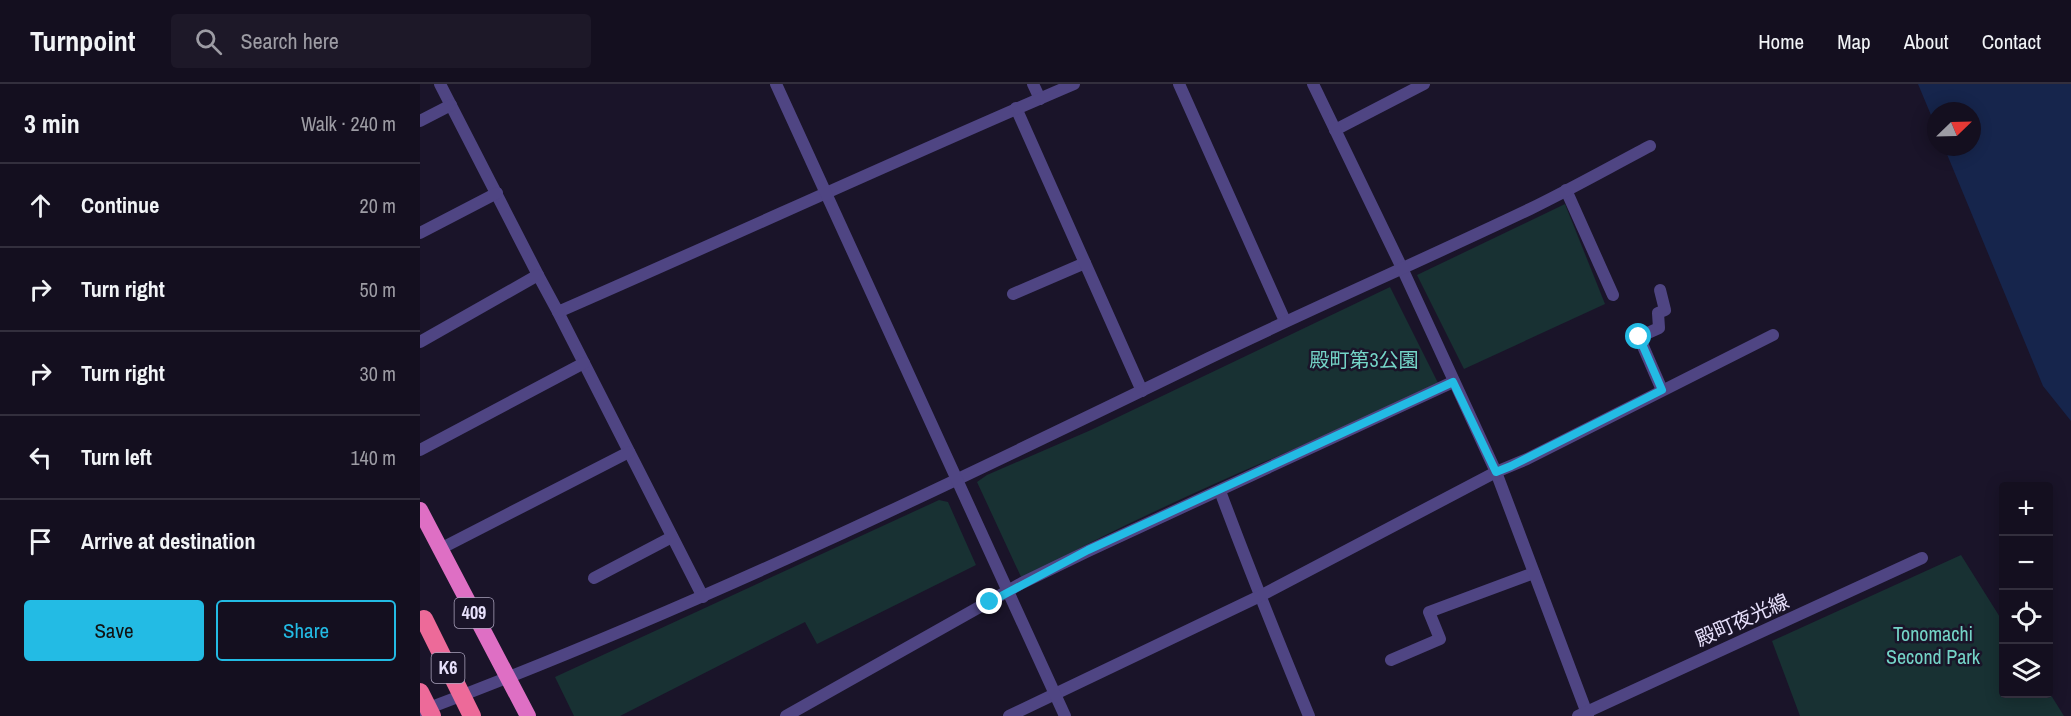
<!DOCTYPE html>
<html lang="en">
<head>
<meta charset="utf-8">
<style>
  :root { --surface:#140f1f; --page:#1d1828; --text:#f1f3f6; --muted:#9d9ca4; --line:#332f3d; --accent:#23bbe4 }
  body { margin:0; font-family:"Archivo Narrow","Noto Sans JP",sans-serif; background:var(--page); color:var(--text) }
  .controls { position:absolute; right:18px; bottom:18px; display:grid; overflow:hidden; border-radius:6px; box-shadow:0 3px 15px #0003 }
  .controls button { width:54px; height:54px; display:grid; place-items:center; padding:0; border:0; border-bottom:2px solid var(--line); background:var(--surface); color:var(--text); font:30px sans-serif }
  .compass { position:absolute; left:1507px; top:18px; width:54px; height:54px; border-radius:50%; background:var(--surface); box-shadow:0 3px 15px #0003; rotate:67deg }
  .stop { position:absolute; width:18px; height:18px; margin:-14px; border:4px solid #23bbe4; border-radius:50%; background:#fff }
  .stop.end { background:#23bbe4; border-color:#fff; box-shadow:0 2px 6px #0008 }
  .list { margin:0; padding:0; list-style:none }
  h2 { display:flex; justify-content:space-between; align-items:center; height:78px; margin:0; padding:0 24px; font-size:26px }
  h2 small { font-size:20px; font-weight:400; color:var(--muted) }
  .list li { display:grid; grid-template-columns:39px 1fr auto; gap:18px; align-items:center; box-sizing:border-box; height:84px; padding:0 24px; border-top:2px solid var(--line) }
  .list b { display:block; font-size:22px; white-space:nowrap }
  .list em { font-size:20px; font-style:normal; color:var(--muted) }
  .actions { display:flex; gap:12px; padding:18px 24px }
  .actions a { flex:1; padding:14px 0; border:2px solid var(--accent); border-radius:6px; text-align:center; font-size:21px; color:var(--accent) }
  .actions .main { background:var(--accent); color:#111 }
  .icon { flex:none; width:33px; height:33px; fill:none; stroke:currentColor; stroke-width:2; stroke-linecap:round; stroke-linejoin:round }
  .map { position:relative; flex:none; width:1651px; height:632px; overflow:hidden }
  header { display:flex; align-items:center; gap:36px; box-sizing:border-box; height:84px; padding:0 30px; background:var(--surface); border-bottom:2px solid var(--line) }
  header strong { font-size:28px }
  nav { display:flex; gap:33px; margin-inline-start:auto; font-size:21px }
  .search { width:420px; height:54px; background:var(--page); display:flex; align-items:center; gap:15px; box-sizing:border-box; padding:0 21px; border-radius:6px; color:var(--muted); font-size:22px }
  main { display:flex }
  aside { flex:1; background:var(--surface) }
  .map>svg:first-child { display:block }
  .green { fill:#183133 }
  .water { fill:#16254c }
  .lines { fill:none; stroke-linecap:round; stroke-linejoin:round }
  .service { stroke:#4f4583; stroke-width:12 }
  .minor { stroke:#4f4583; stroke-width:12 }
  .tertiary { stroke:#4f4583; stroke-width:12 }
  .trunk { stroke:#de6fc4; stroke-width:16 }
  .motorway-bridge { stroke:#ed6a99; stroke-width:18 }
  .route { stroke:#23bbe4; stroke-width:8 }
  .labels { text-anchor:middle; stroke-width:5; stroke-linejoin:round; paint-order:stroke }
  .shield { fill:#1a1429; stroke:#aaa3bc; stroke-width:1.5 }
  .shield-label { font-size:18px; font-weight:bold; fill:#e7e0fb }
  .park-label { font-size:20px; fill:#74d4c7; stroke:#1a1429 }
  .street-label { font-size:20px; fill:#e7e0fb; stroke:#1a1429 }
</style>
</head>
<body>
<header>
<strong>Turnpoint</strong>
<div class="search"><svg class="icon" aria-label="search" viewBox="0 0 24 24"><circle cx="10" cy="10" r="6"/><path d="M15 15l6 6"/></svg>Search here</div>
<nav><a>Home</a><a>Map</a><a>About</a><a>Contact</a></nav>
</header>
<main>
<aside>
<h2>3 min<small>Walk · 240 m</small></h2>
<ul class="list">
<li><svg class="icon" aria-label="ahead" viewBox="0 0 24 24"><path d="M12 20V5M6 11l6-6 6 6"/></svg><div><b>Continue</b></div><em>20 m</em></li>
<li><svg class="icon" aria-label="right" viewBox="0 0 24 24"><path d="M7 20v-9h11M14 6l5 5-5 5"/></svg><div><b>Turn right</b></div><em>50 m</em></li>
<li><svg class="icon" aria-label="right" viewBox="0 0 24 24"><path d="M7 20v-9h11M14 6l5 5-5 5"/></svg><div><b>Turn right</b></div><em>30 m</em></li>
<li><svg class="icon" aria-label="left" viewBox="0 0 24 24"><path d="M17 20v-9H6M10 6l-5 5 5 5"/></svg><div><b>Turn left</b></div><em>140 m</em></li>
<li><svg class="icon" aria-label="arrive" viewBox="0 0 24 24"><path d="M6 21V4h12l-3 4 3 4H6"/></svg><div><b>Arrive at destination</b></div></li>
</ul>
<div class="actions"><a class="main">Save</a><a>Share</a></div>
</aside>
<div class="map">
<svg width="1651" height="632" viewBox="0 0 1651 632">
  <rect width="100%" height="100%" fill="#1a1429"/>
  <!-- green -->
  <g class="green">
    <polygon points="1145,120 1185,220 1044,285 997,191"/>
    <path d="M 970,203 L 1019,301 C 879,365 736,420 602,495 L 557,398 L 567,391 L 671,346 Z"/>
    <polygon points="519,416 528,418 556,481 397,560 385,538 200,632 154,632 135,593"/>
    <polygon points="1541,471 1583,538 1584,610 1628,610 1629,608 1644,632 1380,632 1352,557"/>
  </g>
  <!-- water -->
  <polygon class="water" points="1498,0 1651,0 1651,337 1623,302 1524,63 1552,63 1552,27 1516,27 1516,43"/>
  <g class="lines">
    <!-- service -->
    <g class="service">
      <polyline points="613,0 620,15"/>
      <polyline points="915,46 1004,0"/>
      <polyline points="1146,106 1193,211"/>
      <polyline points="1240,206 1245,226 1238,229 1239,244 1219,253 1242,306"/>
      <polyline points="593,210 665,179"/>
      <polyline points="174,494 252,453"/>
      <polyline points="971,576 1020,555 1009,528 1114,489"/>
    </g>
    <!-- minor -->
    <g class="minor">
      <polyline points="20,0 118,191"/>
      <polyline points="759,0 865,237"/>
      <polyline points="893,0 982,184 1076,388 1168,632"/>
      <polyline points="596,24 722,307"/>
      <polyline points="0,37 31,21"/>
      <polyline points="0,149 77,109"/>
      <polyline points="138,228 283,513"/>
      <path d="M 0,258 L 118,191 L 138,228 C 310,153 481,74 654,0"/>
      <polyline points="0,366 164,279"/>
      <path d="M 800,407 C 828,482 858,557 889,632"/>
      <polyline points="20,465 209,368"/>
      <path d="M 1,627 C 271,526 530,400 789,274 C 895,223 1003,176 1110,125 C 1151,105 1190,83 1230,62"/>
      <polyline points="366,632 602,499 668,467 1033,298"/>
      <polyline points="589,632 840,512 1076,388 1107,375 1353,251"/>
    </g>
    <!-- tertiary -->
    <g class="tertiary">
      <polyline points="356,0 645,632"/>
      <polyline points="1158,632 1502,474"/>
    </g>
    <!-- trunk -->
    <polyline class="trunk" points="0,426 108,632"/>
    <!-- motorway-bridge -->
    <g class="motorway-bridge">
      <polyline points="4,535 52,632"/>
      <polyline points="0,608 12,632"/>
    </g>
  </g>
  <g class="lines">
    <!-- route -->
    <polyline class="route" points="570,518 668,466 1033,298 1076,388 1091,382 1242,306 1219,253"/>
  </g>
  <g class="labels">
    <!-- shield labels -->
    <g class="shield">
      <rect x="34.5" y="514" width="39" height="30" rx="4.5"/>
      <rect x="11.5" y="569" width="33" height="30" rx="4.5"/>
    </g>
    <g class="shield-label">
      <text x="54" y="535">409</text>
      <text x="28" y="590">K6</text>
    </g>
    <!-- park labels -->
    <g class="park-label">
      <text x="944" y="283">殿町第3公園</text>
      <text x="1513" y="557">Tonomachi<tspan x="1513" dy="23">Second Park</tspan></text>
    </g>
    <!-- street labels -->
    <g class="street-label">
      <text transform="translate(1322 536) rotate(-24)" y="7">殿町夜光線</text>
    </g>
  </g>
</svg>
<div class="controls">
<button>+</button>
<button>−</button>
<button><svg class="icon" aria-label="locate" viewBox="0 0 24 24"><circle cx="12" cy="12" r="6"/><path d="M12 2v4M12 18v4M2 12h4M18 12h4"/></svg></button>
<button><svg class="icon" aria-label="layers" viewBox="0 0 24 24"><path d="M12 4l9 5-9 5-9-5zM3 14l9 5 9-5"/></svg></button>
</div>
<svg class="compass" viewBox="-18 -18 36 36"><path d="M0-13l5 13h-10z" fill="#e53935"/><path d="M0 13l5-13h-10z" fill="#9d9ca4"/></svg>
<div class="stop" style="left:1219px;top:253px"></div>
<div class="stop end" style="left:570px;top:518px"></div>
</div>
</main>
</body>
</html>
